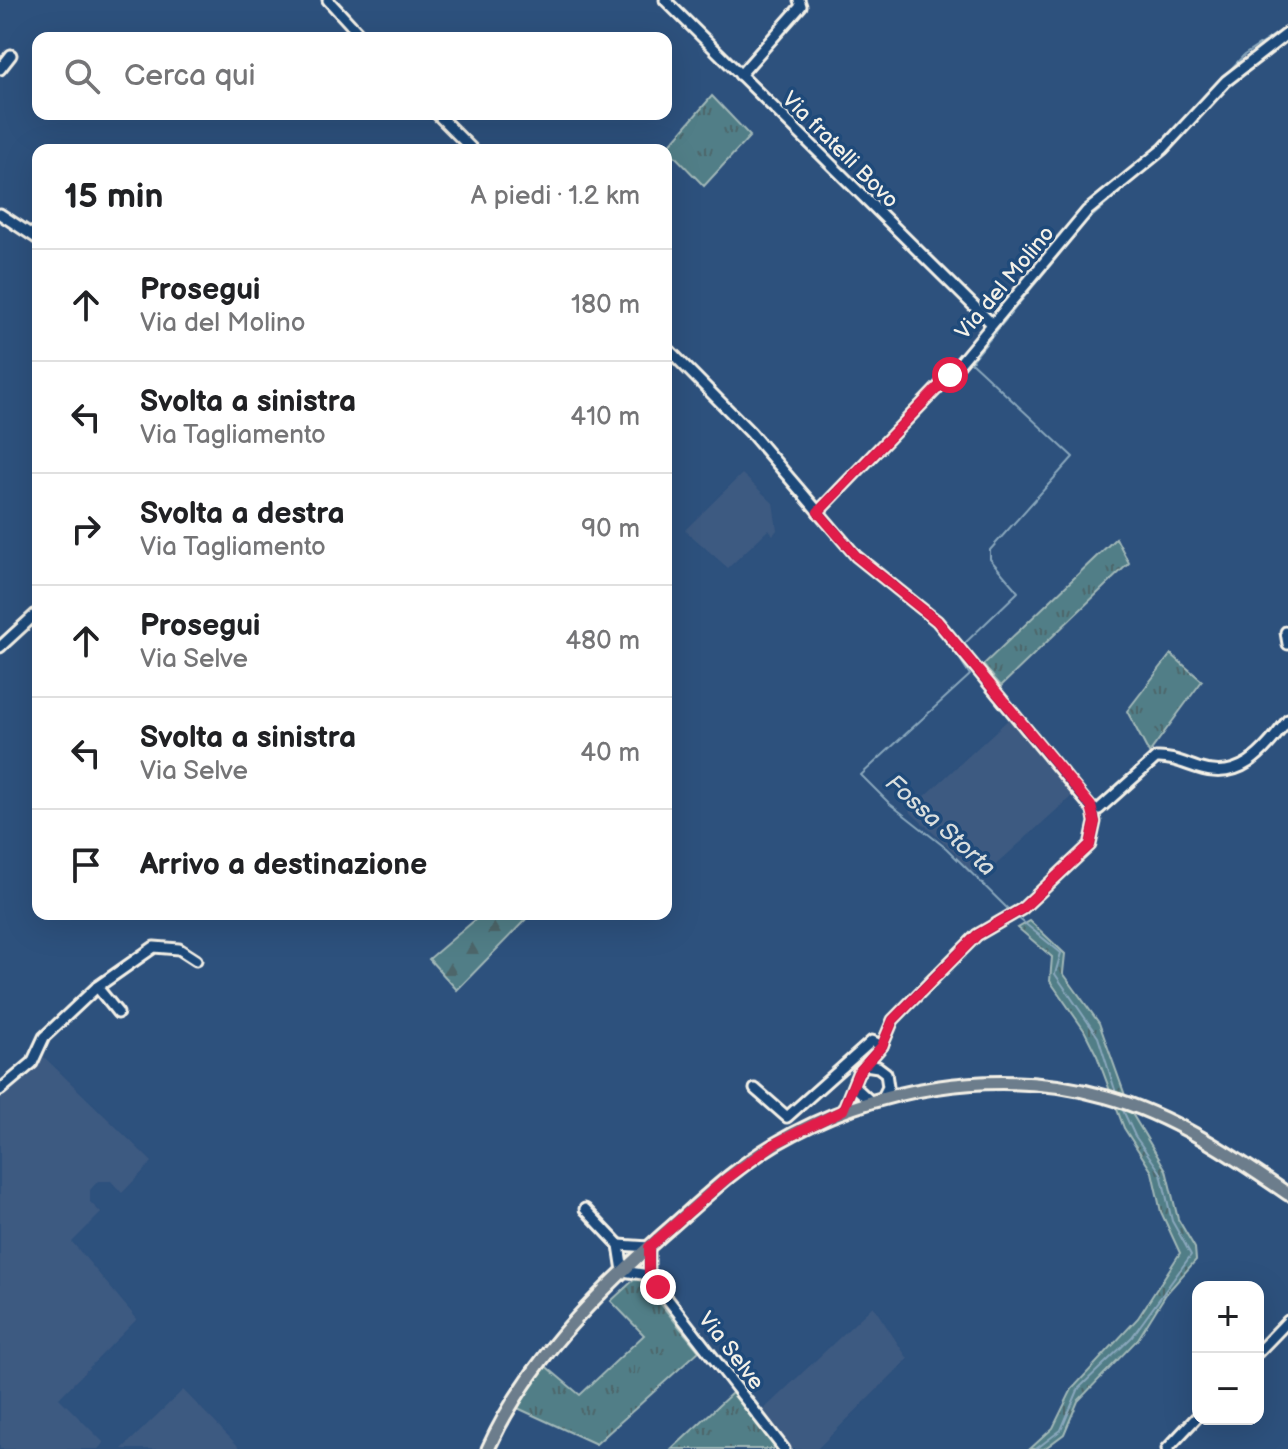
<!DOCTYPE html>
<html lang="it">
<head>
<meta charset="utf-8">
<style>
  :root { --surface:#fff; --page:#f2f2f2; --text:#202124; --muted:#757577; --line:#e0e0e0 }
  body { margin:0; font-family:"Balsamiq Sans",sans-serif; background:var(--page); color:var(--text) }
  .controls { position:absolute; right:24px; bottom:24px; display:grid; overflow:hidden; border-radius:16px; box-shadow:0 8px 32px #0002 }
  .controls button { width:72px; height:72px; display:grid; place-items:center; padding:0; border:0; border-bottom:2px solid var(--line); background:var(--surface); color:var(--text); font:40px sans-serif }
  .stop { position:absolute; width:24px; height:24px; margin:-18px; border:6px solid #e11d48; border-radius:50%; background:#fff }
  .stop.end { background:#e11d48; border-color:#fff; box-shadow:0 2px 8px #0008 }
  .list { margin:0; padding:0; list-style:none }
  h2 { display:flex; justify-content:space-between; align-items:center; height:104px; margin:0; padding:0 32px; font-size:34px }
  h2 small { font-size:26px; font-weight:400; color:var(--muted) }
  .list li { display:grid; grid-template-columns:52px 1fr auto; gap:24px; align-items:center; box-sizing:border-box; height:112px; padding:0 32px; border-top:2px solid var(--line) }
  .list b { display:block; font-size:30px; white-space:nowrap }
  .list p { margin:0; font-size:26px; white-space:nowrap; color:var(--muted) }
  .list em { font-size:26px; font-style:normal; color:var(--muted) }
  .icon { flex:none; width:44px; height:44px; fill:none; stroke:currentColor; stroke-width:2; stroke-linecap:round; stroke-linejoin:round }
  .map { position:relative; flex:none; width:1288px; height:1449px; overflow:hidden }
  .search { position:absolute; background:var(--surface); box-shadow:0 8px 32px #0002; left:32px; top:32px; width:640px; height:88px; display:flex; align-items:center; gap:20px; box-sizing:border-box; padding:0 28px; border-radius:16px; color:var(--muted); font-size:30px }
  .panel { position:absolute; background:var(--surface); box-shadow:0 8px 32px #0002; left:32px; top:144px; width:640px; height:776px; border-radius:16px }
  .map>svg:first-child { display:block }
  .built { fill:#3e5a81 }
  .grass { fill:url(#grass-tufts); stroke:#a2b8b8; stroke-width:2 }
  .forest { fill:url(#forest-firs); stroke:#a2b8b8; stroke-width:2 }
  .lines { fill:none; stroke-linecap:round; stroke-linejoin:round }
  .stream { stroke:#89a7bc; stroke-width:2 }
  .minor-casing { stroke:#f4f1e8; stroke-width:15 }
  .major-casing { stroke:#f4f1e8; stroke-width:17 }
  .minor { stroke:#1f4a7a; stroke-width:9 }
  .major { stroke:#6c7d8c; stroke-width:11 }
  .route { stroke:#e11d48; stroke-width:10 }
  .labels { text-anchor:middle; stroke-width:7; stroke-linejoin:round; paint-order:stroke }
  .street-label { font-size:22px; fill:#f4f1e8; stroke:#1f4a7a }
  .water-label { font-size:24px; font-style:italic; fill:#d9dedd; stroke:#1f4a7a }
</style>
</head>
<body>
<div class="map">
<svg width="1288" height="1449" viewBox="0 0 1288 1449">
  <defs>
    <pattern id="grass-tufts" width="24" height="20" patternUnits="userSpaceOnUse" patternTransform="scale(2)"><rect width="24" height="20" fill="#517e87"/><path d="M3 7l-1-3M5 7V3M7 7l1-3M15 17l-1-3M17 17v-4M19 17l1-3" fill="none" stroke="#4d666a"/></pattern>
    <pattern id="forest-firs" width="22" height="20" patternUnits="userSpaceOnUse" patternTransform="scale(2)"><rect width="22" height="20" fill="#517e87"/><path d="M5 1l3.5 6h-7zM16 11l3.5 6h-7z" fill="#4d666a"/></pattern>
  </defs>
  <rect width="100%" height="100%" fill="#2d517d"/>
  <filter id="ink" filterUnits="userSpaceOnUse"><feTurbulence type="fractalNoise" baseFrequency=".0125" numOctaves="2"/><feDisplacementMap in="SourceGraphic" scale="16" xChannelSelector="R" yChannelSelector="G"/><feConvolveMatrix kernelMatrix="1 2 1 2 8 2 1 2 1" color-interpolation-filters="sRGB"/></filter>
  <g filter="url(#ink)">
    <!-- built -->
    <g class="built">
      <polygon points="742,474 773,503 777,530 773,535 769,529 728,568 685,530"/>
      <polygon points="1010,718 1074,794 989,871 967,872 954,852 909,811"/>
      <polygon points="44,1057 152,1162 122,1193 111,1181 98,1181 90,1190 90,1202 101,1213 72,1242 137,1319 59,1398 104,1443 98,1449 0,1449 0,1095"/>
      <polygon points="873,1306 908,1359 817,1449 791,1449 761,1412"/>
      <polygon points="183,1390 241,1449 122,1449"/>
    </g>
    <!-- grass -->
    <g class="grass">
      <polygon points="712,96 750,136 704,186 667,148"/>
      <polygon points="1116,538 1129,563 1001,686 983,665"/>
      <polygon points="1171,654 1202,681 1149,753 1127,711"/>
      <polygon points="1030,921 1065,954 1063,973 1099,1023 1131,1112 1166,1170 1178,1219 1195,1248 1196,1260 1166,1294 1138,1339 1078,1401 1064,1434 1044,1449 1030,1449 1053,1428 1072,1389 1138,1318 1180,1253 1161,1212 1152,1172 1124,1128 1097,1056 1084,1030 1050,981 1052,957 1018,928"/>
      <polygon points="638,1276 699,1351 596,1444 511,1405 543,1364 580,1395 644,1335 611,1301"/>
      <polygon points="732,1393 777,1449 672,1449"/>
    </g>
    <!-- forest -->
    <polygon class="forest" points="482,914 531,914 457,990 429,959"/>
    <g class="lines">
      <!-- stream -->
      <g class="stream">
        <polyline points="1158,147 1244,55 1288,26"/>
        <polyline points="963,645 1018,592 990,559 990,550 1073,457 971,362 1086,222 1165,153"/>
        <polyline points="956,653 970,675 861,775 890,804 946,848 1009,910"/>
        <polyline points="1017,917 1061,953 1055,974 1098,1037 1117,1096"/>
        <polyline points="1036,1449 1061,1430 1079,1388 1132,1337 1191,1255 1172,1221 1161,1173 1135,1136 1121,1106"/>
      </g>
      <defs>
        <g id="minor">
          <polyline points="328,0 363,38"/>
          <polyline points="665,0 992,324"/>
          <polyline points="0,69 11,55"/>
          <polyline points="740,75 801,6 799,0"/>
          <polyline points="437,114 473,150"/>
          <polyline points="0,214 38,239"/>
          <polyline points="666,347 751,433 856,556 937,621 1093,810 1095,822 1090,845 1022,909 977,935 936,976 893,1020 882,1046 865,1065"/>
          <polyline points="818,512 950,375 1087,211 1163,149 1226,81 1288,33"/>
          <polyline points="1286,632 1288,644"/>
          <polyline points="0,647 38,612"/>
          <path d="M 1093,810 L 1099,809 L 1156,758 C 1171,757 1183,763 1198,768 C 1241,782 1263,752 1288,720"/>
          <polyline points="97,987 118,1013"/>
          <polyline points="854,1086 870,1101"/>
          <polyline points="755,1089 787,1117 872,1041 882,1046"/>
          <polyline points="0,1090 32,1063 44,1037 97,987 154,947 179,949 196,960"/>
          <polyline points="843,1110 858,1073 865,1065 878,1067 886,1073 888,1087 883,1097"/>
          <polyline points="585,1209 619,1245 623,1271 649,1275"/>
          <polyline points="619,1245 649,1247 649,1275 784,1449"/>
          <polyline points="1258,1352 1288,1321"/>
          <polyline points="1167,1449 1198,1416"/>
        </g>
        <path id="major" d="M 488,1449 C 527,1363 593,1297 662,1235 C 698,1204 734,1168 775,1144 C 871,1087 998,1066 1107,1097 C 1172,1115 1233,1156 1288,1194"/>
      </defs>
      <!-- minor casing -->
      <use href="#minor" class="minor-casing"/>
      <!-- major casing -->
      <use href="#major" class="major-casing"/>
      <!-- minor -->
      <use href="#minor" class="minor"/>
      <!-- major -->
      <use href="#major" class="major"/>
    </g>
  </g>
  <g class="lines" filter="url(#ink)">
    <!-- route -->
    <polyline class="route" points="658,1287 649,1275 649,1247 726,1179 774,1144 843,1110 858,1073 882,1046 893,1020 977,935 1022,909 1090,845 1095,822 1091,806 937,621 856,556 818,512 950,375"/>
  </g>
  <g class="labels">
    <!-- street labels -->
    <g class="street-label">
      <text transform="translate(841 149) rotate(45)" y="8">Via fratelli Bovo</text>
      <text transform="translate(1004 282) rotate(-50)" y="8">Via del Molino</text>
      <text transform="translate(732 1350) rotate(52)" y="8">Via Selve</text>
    </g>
    <!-- water labels -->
    <g class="water-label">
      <text transform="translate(941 825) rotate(42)" y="8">Fossa Storta</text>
    </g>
  </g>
</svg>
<div class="controls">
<button>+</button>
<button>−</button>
</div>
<div class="stop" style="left:950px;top:375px"></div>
<div class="stop end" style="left:658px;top:1287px"></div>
<div class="search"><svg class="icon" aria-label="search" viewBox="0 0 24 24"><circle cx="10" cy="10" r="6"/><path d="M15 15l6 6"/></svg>Cerca qui</div>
<section class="panel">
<h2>15 min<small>A piedi · 1.2 km</small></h2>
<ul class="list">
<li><svg class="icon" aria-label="ahead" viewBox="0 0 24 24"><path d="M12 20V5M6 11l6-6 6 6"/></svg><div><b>Prosegui</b><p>Via del Molino</p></div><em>180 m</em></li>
<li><svg class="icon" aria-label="left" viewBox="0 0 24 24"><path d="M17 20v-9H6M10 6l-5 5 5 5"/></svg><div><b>Svolta a sinistra</b><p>Via Tagliamento</p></div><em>410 m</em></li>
<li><svg class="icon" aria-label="right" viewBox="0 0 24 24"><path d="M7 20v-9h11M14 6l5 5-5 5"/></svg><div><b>Svolta a destra</b><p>Via Tagliamento</p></div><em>90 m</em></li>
<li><svg class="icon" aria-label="ahead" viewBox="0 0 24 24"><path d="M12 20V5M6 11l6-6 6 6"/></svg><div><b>Prosegui</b><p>Via Selve</p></div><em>480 m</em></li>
<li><svg class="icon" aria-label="left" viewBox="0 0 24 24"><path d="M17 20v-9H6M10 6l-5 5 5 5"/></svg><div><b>Svolta a sinistra</b><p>Via Selve</p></div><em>40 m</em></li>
<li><svg class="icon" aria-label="arrive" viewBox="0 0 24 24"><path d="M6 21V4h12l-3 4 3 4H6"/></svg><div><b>Arrivo a destinazione</b></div></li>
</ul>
</section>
</div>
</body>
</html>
